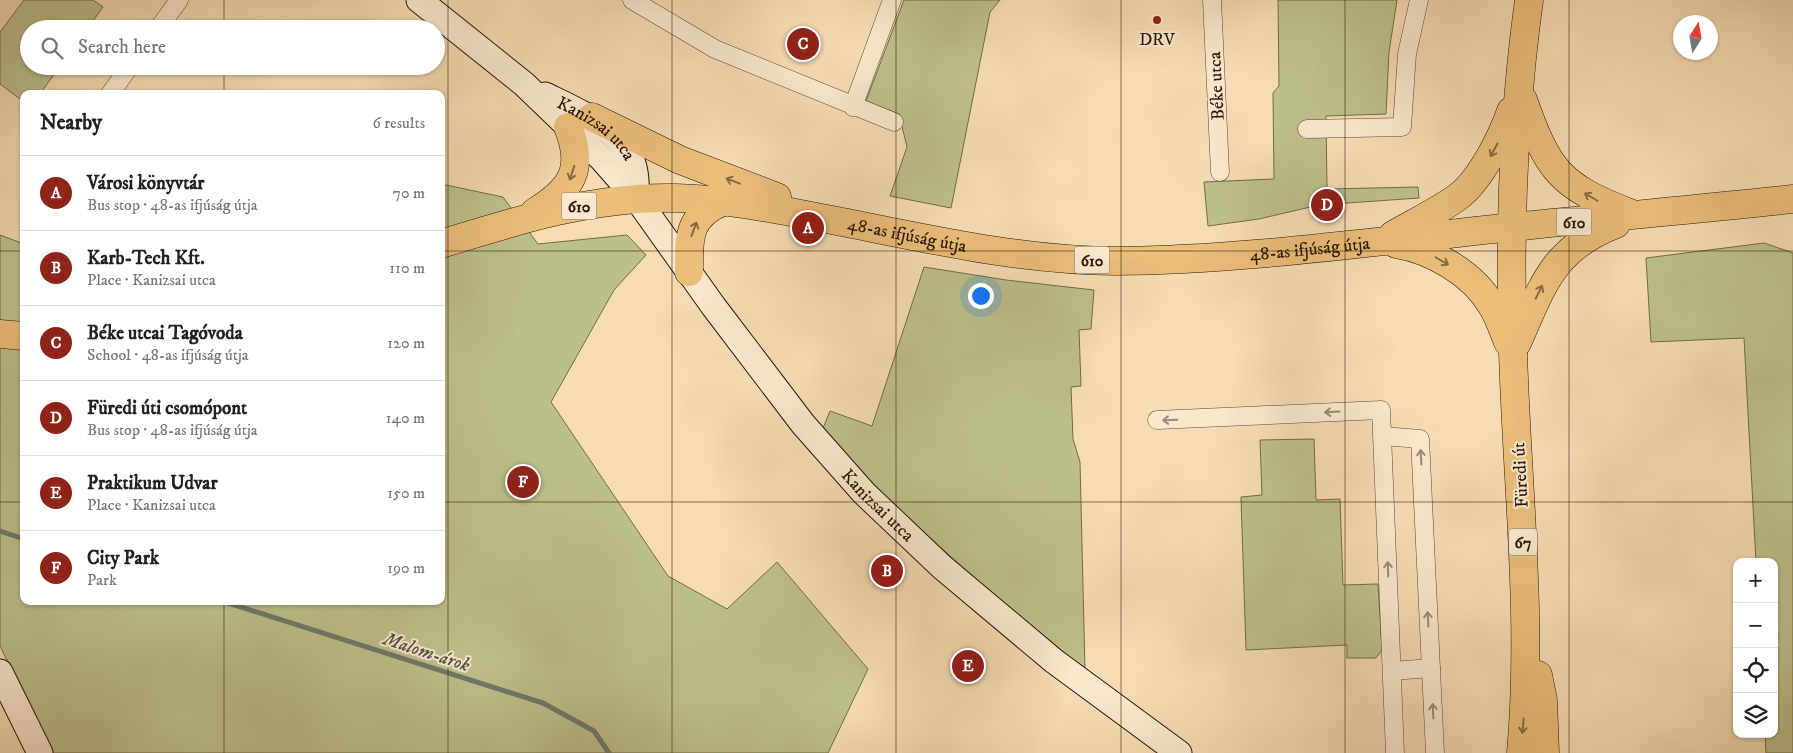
<!DOCTYPE html>
<html lang="en">
<head>
<meta charset="utf-8">
<style>
  :root { --surface:#fff; --page:#f6f6f6; --text:#202124; --muted:#757577; --line:#e0e0e0; --accent:#8f2418 }
  body { margin:0; font-family:"IM FELL DW Pica",serif; background:var(--page); color:var(--text) }
  .controls { position:absolute; right:15px; bottom:15px; display:grid; overflow:hidden; border-radius:10px; box-shadow:0 1px 4px #0004 }
  .controls button { width:45px; height:45px; display:grid; place-items:center; padding:0; border:0; border-bottom:1px solid var(--line); background:var(--surface); color:var(--text); font:25px sans-serif }
  .compass { position:absolute; left:1673px; top:15px; width:45px; height:45px; border-radius:50%; background:var(--surface); box-shadow:0 1px 4px #0004; rotate:11deg }
  .you { position:absolute; left:980px; top:295px; width:18px; height:18px; margin:-12px; border:4px solid #fff; border-radius:50%; background:#1a73e8; box-shadow:0 0 0 8px #1a73e833 }
  .badge { display:grid; place-items:center; width:32px; height:32px; border-radius:50%; background:var(--accent); color:#fff; font-size:16px; font-weight:700 }
  .pin { position:absolute; translate:-50% -50%; border:2px solid #fff; box-shadow:0 1px 5px #0006 }
  .list { margin:0; padding:0; list-style:none }
  h2 { display:flex; justify-content:space-between; align-items:center; height:65px; margin:0; padding:0 20px; font-size:21px }
  h2 small { font-size:16px; font-weight:400; color:var(--muted) }
  .list li { display:grid; grid-template-columns:32px 1fr auto; gap:15px; align-items:center; box-sizing:border-box; height:75px; padding:0 20px; border-top:1px solid var(--line) }
  .list b { display:block; font-size:19px; white-space:nowrap }
  .list p { margin:0; font-size:16px; white-space:nowrap; color:var(--muted) }
  .list em { font-size:16px; font-style:normal; color:var(--muted) }
  .icon { flex:none; width:28px; height:28px; fill:none; stroke:currentColor; stroke-width:2; stroke-linecap:round; stroke-linejoin:round }
  .map { position:relative; flex:none; width:1793px; height:753px; overflow:hidden }
  .search { position:absolute; background:var(--surface); box-shadow:0 1px 4px #0004; left:20px; top:20px; width:425px; height:55px; display:flex; align-items:center; gap:12px; box-sizing:border-box; padding:0 18px; border-radius:28px; color:var(--muted); font-size:19px }
  .panel { position:absolute; background:var(--surface); box-shadow:0 1px 4px #0004; left:20px; top:90px; width:425px; height:515px; border-radius:10px }
  .map>svg:first-child { display:block }
  .green { fill:#bdc08c; stroke:#736a48 }
  .lines { fill:none; stroke-linecap:round; stroke-linejoin:round }
  .stream { stroke:#6f7967; stroke-width:5 }
  .street-casing { stroke:#5c4631; stroke-width:19 }
  .secondary-casing { stroke:#291405; stroke-width:27 }
  .primary-casing { stroke:#291405; stroke-width:29 }
  .street { stroke:#f9e8ce; stroke-width:18 }
  .secondary { stroke:#f9e8ce; stroke-width:25 }
  .primary { stroke:#ebbe7a; stroke-width:28 }
  .oneway { stroke:#8a6940 }
  .oneway2 { stroke:#9b8974 }
  .grid { fill:none; stroke:#291405; stroke-width:1; stroke-opacity:0.55 }
  .poi-dot { fill:#8f2418; stroke:#f9e8ce; stroke-width:2 }
  .labels { text-anchor:middle; stroke-width:4; stroke-linejoin:round; paint-order:stroke }
  .shield { fill:#f9e8ce; stroke:#675441; stroke-width:1 }
  .shield-label { font-size:16px; font-weight:bold; fill:#291405 }
  .poi-label { font-size:18px; fill:#291405; stroke:#f9e8ce }
  .street-label { font-size:18px; fill:#291405; stroke:#f9e8ce }
  .water-label { font-size:19px; font-style:italic; fill:#524f3e; stroke:#f9e8ce }
</style>
</head>
<body>
<div class="map">
<svg width="1793" height="753" viewBox="0 0 1793 753">
  <rect width="100%" height="100%" fill="#f6dcb4"/>
  <filter id="stains"><feTurbulence type="fractalNoise" baseFrequency=".004" numOctaves="4"/><feColorMatrix values="0 0 0 0 .2 0 0 0 0 .09 0 0 0 0 .02 0 0 0 .5 -.17"/></filter>
  <radialGradient id="worn" r=".72"><stop offset=".6" stop-color="#630" stop-opacity="0"/><stop offset="1" stop-color="#630" stop-opacity=".3"/></radialGradient>
  <!-- green -->
  <g class="green">
    <polygon points="24,0 93,0 103,7 87,29 29,29 29,66 60,66 40,94 24,94 24,102 0,84 0,32"/>
    <polygon points="904,0 1000,0 990,12 951,208 890,196 907,147 899,114 866,101"/>
    <polygon points="1278,0 1397,0 1389,52 1386,114 1326,116 1327,189 1418,187 1419,198 1319,205 1259,219 1208,226 1204,182 1274,179 1273,93 1279,86"/>
    <polygon points="441,184 503,197 538,244 627,235 646,255 614,290 551,402 668,576 727,609 777,562 868,669 828,753 52,753 0,646 0,235 24,244 24,601 441,601"/>
    <polygon points="1764,243 1793,253 1793,753 1766,753 1765,734 1774,734 1774,562 1756,562 1744,338 1651,342 1646,258"/>
    <polygon points="924,267 1006,280 1094,290 1091,329 1079,330 1081,386 1071,387 1073,439 1080,462 1085,670 975,578 869,484 823,428 830,411 872,426"/>
    <polygon points="1314,439 1316,500 1340,499 1343,585 1378,584 1382,650 1376,658 1347,658 1347,645 1246,650 1241,497 1262,495 1260,440"/>
  </g>
  <g class="lines">
    <!-- stream -->
    <g class="stream">
      <polyline points="0,531 24,539"/>
      <polyline points="222,601 543,703 594,731 609,753"/>
    </g>
    <defs>
      <g id="street">
        <polyline points="632,0 715,49 894,122"/>
        <polyline points="1212,0 1220,172"/>
        <polyline points="158,29 179,0"/>
        <polyline points="110,94 130,66"/>
        <polyline points="853,107 892,0"/>
        <polyline points="1307,129 1402,127 1407,54 1419,0"/>
        <polyline points="1157,420 1381,410 1395,753"/>
        <polyline points="1383,436 1420,439 1435,753"/>
        <polyline points="1392,671 1431,668"/>
      </g>
      <g id="secondary">
        <path id="s1" d="M 419,0 L 524,84 L 602,159 L 637,199 L 714,307 L 803,424 L 864,493 L 942,567 L 1054,661 L 1179,753"/>
        <path id="s2" d="M 545,95 C 576,110 613,125 630,157 C 637,169 636,186 637,199"/>
        <polyline points="0,672 40,753"/>
      </g>
      <g id="primary">
        <path d="M 1523,100 C 1548,170 1559,186 1630,213"/>
        <polyline points="592,117 680,160 777,197"/>
        <path d="M 535,212 C 572,189 585,169 568,127"/>
        <path d="M 1393,235 C 1415,222 1439,211 1459,196 C 1481,179 1502,137 1511,111"/>
        <path id="s3" d="M 441,244 C 518,220 594,196 676,198 C 729,199 780,210 832,220 C 925,238 1021,261 1117,261 C 1231,260 1345,245 1458,233 C 1570,220 1682,211 1793,199"/>
        <path d="M 1396,244 C 1432,250 1473,273 1492,306 C 1499,317 1503,330 1508,342"/>
        <path d="M 689,272 C 689,236 688,216 724,201"/>
        <polyline points="0,334 24,336"/>
        <path d="M 1517,343 C 1543,285 1552,249 1616,224"/>
        <polyline points="1538,675 1543,700 1545,753"/>
        <path d="M 1521,753 C 1533,617 1517,487 1513,352 C 1509,235 1513,116 1529,0"/>
      </g>
    </defs>
    <!-- street casing -->
    <use href="#street" class="street-casing"/>
    <!-- secondary casing -->
    <use href="#secondary" class="secondary-casing"/>
    <!-- primary casing -->
    <use href="#primary" class="primary-casing"/>
    <!-- street -->
    <use href="#street" class="street"/>
    <!-- secondary -->
    <use href="#secondary" class="secondary"/>
    <!-- primary -->
    <use href="#primary" class="primary"/>
  </g>
  <!-- one-way arrows -->
  <defs><path id="oneway-shaft" d="M-6 0H5M1.5-3L5.5 0L1.5 3" fill="none" stroke-width="1.6" stroke-linecap="round" stroke-linejoin="round" transform="scale(1.25)"/></defs>
  <g class="oneway">
    <use href="#oneway-shaft" transform="translate(1494 150) rotate(118)"/>
    <use href="#oneway-shaft" transform="translate(572 173) rotate(108)"/>
    <use href="#oneway-shaft" transform="translate(733 181) rotate(-159)"/>
    <use href="#oneway-shaft" transform="translate(1591 197) rotate(-150)"/>
    <use href="#oneway-shaft" transform="translate(694 229) rotate(-70)"/>
    <use href="#oneway-shaft" transform="translate(1442 261) rotate(30)"/>
    <use href="#oneway-shaft" transform="translate(1539 292) rotate(-64)"/>
    <use href="#oneway-shaft" transform="translate(1523 726) rotate(95)"/>
  </g>
  <g class="oneway2">
    <use href="#oneway-shaft" transform="translate(1332 412) rotate(177)"/>
    <use href="#oneway-shaft" transform="translate(1170 420) rotate(178)"/>
    <use href="#oneway-shaft" transform="translate(1421 457) rotate(-93)"/>
    <use href="#oneway-shaft" transform="translate(1388 569) rotate(-92)"/>
    <use href="#oneway-shaft" transform="translate(1428 619) rotate(-93)"/>
    <use href="#oneway-shaft" transform="translate(1433 711) rotate(-93)"/>
  </g>
  <!-- grid -->
  <path class="grid" d="M 224,0 L 224,29M 448,0 L 448,753M 672,0 L 672,753M 896,0 L 896,753M 1121,0 L 1121,753M 1345,0 L 1345,753M 1569,0 L 1569,753M 224,66 L 224,94M 0,251 L 24,251M 441,251 L 1793,251M 0,502 L 24,502M 441,502 L 1793,502M 224,601 L 224,753"/>
  <!-- markers -->
  <circle class="poi-dot" cx="1157" cy="20" r="5"/>
  <g class="labels">
    <!-- shield labels -->
    <g class="shield">
      <rect x="561.5" y="192.5" width="35" height="27" rx="4"/>
      <rect x="1556.5" y="208.5" width="35" height="27" rx="4"/>
      <rect x="1074.5" y="246.5" width="35" height="27" rx="4"/>
      <rect x="1509" y="528.5" width="28" height="27" rx="4"/>
    </g>
    <g class="shield-label">
      <text x="579" y="212">610</text>
      <text x="1574" y="228">610</text>
      <text x="1092" y="266">610</text>
      <text x="1523" y="548">67</text>
    </g>
    <!-- poi labels -->
    <g class="poi-label">
      <text x="1157" y="45">DRV</text>
    </g>
    <!-- street labels -->
    <g class="street-label">
      <text transform="translate(1216 86) rotate(-93)" y="6">Béke utca</text>
      <text dy="6" stroke="none"><textPath href="#s2" startOffset="62">Kanizsai utca</textPath></text>
      <text dy="6" stroke="none"><textPath href="#s3" startOffset="475">48-as ifjúság útja</textPath></text>
      <text dy="6" stroke="none"><textPath href="#s3" startOffset="880">48-as ifjúság útja</textPath></text>
      <text transform="translate(1520 475) rotate(-93)" y="6">Füredi út</text>
      <text dy="6" stroke="none"><textPath href="#s1" startOffset="686">Kanizsai utca</textPath></text>
    </g>
    <!-- water labels -->
    <g class="water-label">
      <text transform="translate(427 651) rotate(18)" y="7">Malom-árok</text>
    </g>
  </g>
  <rect width="100%" height="100%" filter="url(#stains)"/>
  <rect width="100%" height="100%" fill="url(#worn)"/>
</svg>
<div class="controls">
<button>+</button>
<button>−</button>
<button><svg class="icon" aria-label="locate" viewBox="0 0 24 24"><circle cx="12" cy="12" r="6"/><path d="M12 2v4M12 18v4M2 12h4M18 12h4"/></svg></button>
<button><svg class="icon" aria-label="layers" viewBox="0 0 24 24"><path d="M12 4l9 5-9 5-9-5zM3 14l9 5 9-5"/></svg></button>
</div>
<svg class="compass" viewBox="-18 -18 36 36"><path d="M0-13l5 13h-10z" fill="#e53935"/><path d="M0 13l5-13h-10z" fill="#757577"/></svg>
<div class="you"></div>
<div class="pin badge" style="left:808px;top:228px">A</div>
<div class="pin badge" style="left:887px;top:571px">B</div>
<div class="pin badge" style="left:803px;top:44px">C</div>
<div class="pin badge" style="left:1327px;top:205px">D</div>
<div class="pin badge" style="left:968px;top:666px">E</div>
<div class="pin badge" style="left:523px;top:482px">F</div>
<div class="search"><svg class="icon" aria-label="search" viewBox="0 0 24 24"><circle cx="10" cy="10" r="6"/><path d="M15 15l6 6"/></svg>Search here</div>
<section class="panel">
<h2>Nearby<small>6 results</small></h2>
<ul class="list">
<li><span class="badge">A</span><div><b>Városi könyvtár</b><p>Bus stop · 48-as ifjúság útja</p></div><em>70 m</em></li>
<li><span class="badge">B</span><div><b>Karb-Tech Kft.</b><p>Place · Kanizsai utca</p></div><em>110 m</em></li>
<li><span class="badge">C</span><div><b>Béke utcai Tagóvoda</b><p>School · 48-as ifjúság útja</p></div><em>120 m</em></li>
<li><span class="badge">D</span><div><b>Füredi úti csomópont</b><p>Bus stop · 48-as ifjúság útja</p></div><em>140 m</em></li>
<li><span class="badge">E</span><div><b>Praktikum Udvar</b><p>Place · Kanizsai utca</p></div><em>150 m</em></li>
<li><span class="badge">F</span><div><b>City Park</b><p>Park</p></div><em>190 m</em></li>
</ul>
</section>
</div>
</body>
</html>
